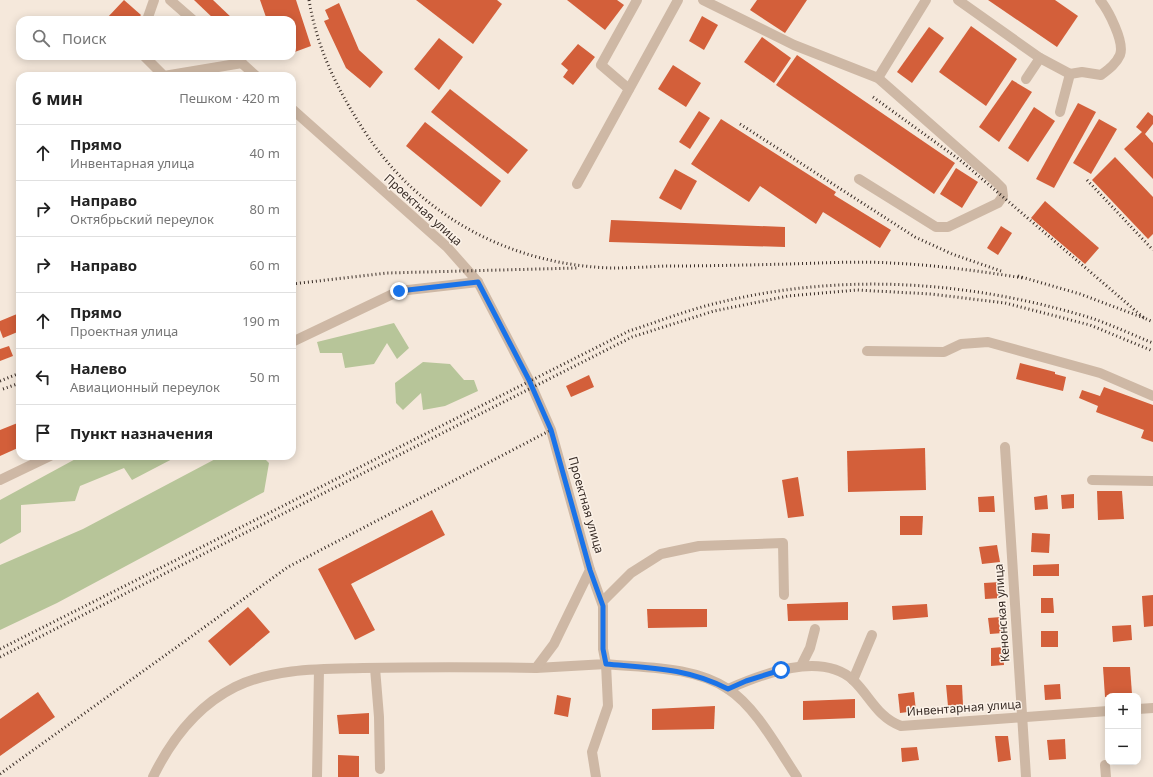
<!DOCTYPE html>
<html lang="ru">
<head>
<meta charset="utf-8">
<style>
  :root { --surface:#fff; --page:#f2f2f2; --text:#222; --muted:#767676; --line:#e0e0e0 }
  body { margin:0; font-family:"Noto Sans",sans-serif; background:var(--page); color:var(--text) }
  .controls { position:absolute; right:12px; bottom:12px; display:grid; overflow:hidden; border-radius:8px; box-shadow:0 2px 10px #0003 }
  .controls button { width:36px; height:36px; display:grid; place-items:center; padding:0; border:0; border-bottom:1px solid var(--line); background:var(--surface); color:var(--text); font:20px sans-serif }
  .stop { position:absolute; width:12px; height:12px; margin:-9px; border:3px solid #1a73e8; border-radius:50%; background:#fff }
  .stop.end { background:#1a73e8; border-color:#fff; box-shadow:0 1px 4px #0008 }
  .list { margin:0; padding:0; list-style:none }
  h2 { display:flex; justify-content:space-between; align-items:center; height:52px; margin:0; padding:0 16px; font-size:17px }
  h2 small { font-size:13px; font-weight:400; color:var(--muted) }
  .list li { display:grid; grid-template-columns:26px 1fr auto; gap:12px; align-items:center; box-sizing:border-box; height:56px; padding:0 16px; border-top:1px solid var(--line) }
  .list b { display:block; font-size:15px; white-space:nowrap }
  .list p { margin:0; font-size:13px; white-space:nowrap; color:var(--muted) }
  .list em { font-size:13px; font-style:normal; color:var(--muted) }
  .icon { flex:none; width:22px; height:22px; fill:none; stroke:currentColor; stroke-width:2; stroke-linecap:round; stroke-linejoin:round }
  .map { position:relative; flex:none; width:1153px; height:777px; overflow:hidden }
  .search { position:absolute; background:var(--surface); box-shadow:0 2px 10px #0003; left:16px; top:16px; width:280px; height:44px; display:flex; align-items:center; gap:10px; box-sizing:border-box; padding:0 14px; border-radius:12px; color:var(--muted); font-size:15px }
  .panel { position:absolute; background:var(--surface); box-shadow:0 2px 10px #0003; left:16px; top:72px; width:280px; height:388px; border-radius:12px }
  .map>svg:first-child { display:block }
  .green { fill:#b7c599 }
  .building { fill:#d35f3a }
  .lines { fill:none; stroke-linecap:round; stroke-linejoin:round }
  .minor { stroke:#ceb8a5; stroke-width:10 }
  .rail { stroke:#392d27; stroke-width:3; stroke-dasharray:1 3; stroke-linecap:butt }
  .route { stroke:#1a73e8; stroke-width:5 }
  .labels { text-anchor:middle; stroke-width:3; stroke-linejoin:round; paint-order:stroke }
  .street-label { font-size:12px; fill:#392d27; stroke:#fcf2e8 }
</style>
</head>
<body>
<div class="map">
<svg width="1153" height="777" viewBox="0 0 1153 777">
  <rect width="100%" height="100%" fill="#f5e8db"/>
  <!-- green -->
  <g class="green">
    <polygon points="394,323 409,348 397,359 387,343 374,364 345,368 342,353 320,353 317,342"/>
    <polygon points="423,362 450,364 464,380 474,380 478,391 445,406 423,410 421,393 403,410 396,403 395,383"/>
    <polygon points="81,456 178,456 132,480 124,468 80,486 75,501 21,505 21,532 0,544 0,500"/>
    <polygon points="221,456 262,456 269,463 264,492 57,603 0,630 0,565 83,529"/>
  </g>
  <!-- building -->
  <g class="building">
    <polygon points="124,0 141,15 137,20 109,20 107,18"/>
    <polygon points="194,0 213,0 234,20 215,20"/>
    <polygon points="260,0 296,0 311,46 292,53 292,20 267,20"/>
    <polygon points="416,0 497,0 502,4 473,44"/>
    <polygon points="567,0 617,0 624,5 605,30"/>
    <polygon points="757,0 807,0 785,33 750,10"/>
    <polygon points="988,0 1055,0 1078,16 1057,47"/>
    <polygon points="339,3 359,50 383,72 370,88 346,68 324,21 329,19 325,10"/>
    <polygon points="702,16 718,25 704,50 689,41"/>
    <polygon points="971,26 1017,59 986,106 939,72"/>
    <polygon points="929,27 944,38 912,83 897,72"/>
    <polygon points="762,37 791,58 774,83 744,62"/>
    <polygon points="439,38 463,57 439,90 414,69"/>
    <polygon points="578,44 595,57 573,85 563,77 568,70 561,64"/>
    <polygon points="797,55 955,163 934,194 776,85"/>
    <polygon points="673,65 701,83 686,107 658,89"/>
    <polygon points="1012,80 1032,92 999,142 979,127"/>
    <polygon points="450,89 528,150 508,174 431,112"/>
    <polygon points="1078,103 1096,112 1054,188 1036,179"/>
    <polygon points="1034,107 1055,121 1028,162 1008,148"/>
    <polygon points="699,111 710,118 690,149 679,142"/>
    <polygon points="1148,112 1153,116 1153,124 1145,134 1153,143 1153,179 1124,149 1142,132 1136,127"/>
    <polygon points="721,119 836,192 834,195 891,230 880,248 823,212 816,224 760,186 749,202 691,164"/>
    <polygon points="1099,119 1117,129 1091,174 1073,163"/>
    <polygon points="425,122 501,181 481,207 406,146"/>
    <polygon points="1115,157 1153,197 1153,234 1148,239 1092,180"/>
    <polygon points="956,168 978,182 962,208 940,194"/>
    <polygon points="675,169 697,181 681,210 659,198"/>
    <polygon points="1045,201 1099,248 1085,264 1031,218"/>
    <polygon points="611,220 785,227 785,247 609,242"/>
    <polygon points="1001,226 1012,233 998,255 987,248"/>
    <polygon points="17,314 20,321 20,331 3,338 0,330 0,321"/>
    <polygon points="9,346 13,356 0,361 0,349"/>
    <polygon points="1020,363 1055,372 1055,374 1066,377 1063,391 1016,379"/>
    <polygon points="589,375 594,387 571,397 566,386"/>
    <polygon points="1104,387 1153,405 1153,442 1141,438 1144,430 1096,412 1098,406 1079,398 1082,390 1100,396"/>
    <polygon points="20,422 20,447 0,456 0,430"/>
    <polygon points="925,448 926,490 848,492 847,451"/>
    <polygon points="798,477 804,516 788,518 782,480"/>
    <polygon points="1097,491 1122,491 1124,519 1098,520"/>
    <polygon points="1074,494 1074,508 1062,509 1061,495"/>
    <polygon points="1047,495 1048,509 1035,510 1034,497"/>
    <polygon points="994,496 995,512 979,512 978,497"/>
    <polygon points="432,510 445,535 351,584 375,630 355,640 318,569"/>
    <polygon points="900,516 923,516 922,535 900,535"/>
    <polygon points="1032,533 1050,534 1049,553 1031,552"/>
    <polygon points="997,545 1000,562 982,564 979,547"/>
    <polygon points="1059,564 1059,576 1033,576 1033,565"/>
    <polygon points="1000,582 1002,598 985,599 984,583"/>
    <polygon points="1153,595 1153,626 1144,627 1142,596"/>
    <polygon points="1041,598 1053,598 1054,613 1041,613"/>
    <polygon points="848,602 848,620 788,621 787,604"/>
    <polygon points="927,604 928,617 893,620 892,606"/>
    <polygon points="248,607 270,632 230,666 208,641"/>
    <polygon points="647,609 707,609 707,627 648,628"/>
    <polygon points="1001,617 1003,633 990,634 988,618"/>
    <polygon points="1131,625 1132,640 1113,642 1112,626"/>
    <rect x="1041" y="631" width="17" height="16"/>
    <polygon points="1003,647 1004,665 991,666 991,648"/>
    <polygon points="1103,667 1130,667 1132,694 1105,697"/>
    <polygon points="1060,684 1061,699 1045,700 1044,685"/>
    <polygon points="946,685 962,685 963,705 948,706"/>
    <polygon points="38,692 55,717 0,756 0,719"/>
    <polygon points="914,692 916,711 900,713 898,694"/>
    <polygon points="557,695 571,698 568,717 554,714"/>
    <polygon points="855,699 855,718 803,720 803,701"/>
    <polygon points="715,706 714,729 652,730 652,709"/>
    <polygon points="369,713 369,734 339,734 337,715"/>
    <polygon points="995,736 1008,736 1011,760 998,762"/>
    <polygon points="1065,739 1066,759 1049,760 1047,740"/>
    <polygon points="917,747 919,760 902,762 901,748"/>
    <polygon points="338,755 359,756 359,777 338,777"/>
  </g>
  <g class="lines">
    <!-- minor -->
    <g class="minor">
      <polyline points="170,0 193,20"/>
      <polyline points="703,0 794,45 878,78 995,181 1002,188 1003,196 998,203 948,227 936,227 859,179"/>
      <polyline points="958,0 1040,58"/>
      <polyline points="147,20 154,0"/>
      <polyline points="144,56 164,76 242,63"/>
      <polyline points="234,56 256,76"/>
      <polyline points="878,78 926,0"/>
      <polyline points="1026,79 1040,58 1070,74"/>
      <polyline points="629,89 601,65 637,0"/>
      <path d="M 1060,112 L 1070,74 L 1082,72 L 1101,75 C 1109,69 1116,64 1120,55 C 1125,42 1108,10 1100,0"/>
      <polyline points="577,184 678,0"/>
      <polyline points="292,342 399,291 478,282"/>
      <polyline points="867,351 944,352 961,344 988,342 1100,373 1153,396"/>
      <polyline points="1005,447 1026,777"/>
      <polyline points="0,480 50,456"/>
      <polyline points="1092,480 1153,481"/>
      <polyline points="602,602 631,573 661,554 699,546 783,543 784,595"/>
      <polyline points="801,666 810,648 815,629"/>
      <polyline points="375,668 379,717 380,769"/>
      <polyline points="536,668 606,664 603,649 603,606 590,570"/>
      <polyline points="853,680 872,635"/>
      <path d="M 728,689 C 762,674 821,651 853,680 C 870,696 877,717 901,726 L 1108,711"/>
      <polyline points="1138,709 1153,708"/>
      <polyline points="1105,765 1106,777"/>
      <path d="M 153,777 C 171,740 197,706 235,687 C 274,668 321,669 363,668 C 421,667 478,667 536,668 L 554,644 L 590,570 L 551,430 L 529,380 L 478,282 L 447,247 L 292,109"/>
      <polyline points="317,777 319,670"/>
      <path d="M 596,777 L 592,752 L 608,706 L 606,664 C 646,668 693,666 728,689 C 756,707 778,749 797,777"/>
    </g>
    <!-- rail -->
    <g class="rail">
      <path d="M 309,0 C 317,48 337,89 363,129 C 418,215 508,264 610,268 C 628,268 647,267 665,266 C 706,266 748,265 789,264 C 823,263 858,261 891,263 C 936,265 979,271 1023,278"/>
      <polyline points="873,97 960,160 1144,318 1153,322"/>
      <polyline points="740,124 915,237 952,254 1001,271"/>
      <polyline points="1087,180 1153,250"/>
      <polyline points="1018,276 1080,294 1144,318"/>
      <polyline points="292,284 387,273 577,268"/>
      <polyline points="0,381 20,373"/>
      <polyline points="3,389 20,383"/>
      <path d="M 0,649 L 629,331 C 657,322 685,311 713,304 C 839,272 967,280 1091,318 C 1112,325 1133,335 1153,343"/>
      <polyline points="0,657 632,337 714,311 788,296 857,290 931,294 1005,303 1090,325 1153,351"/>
      <polyline points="0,774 288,567 551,430"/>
    </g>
  </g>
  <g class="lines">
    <!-- route -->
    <path class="route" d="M 399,291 L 478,282 L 529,380 L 551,430 L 590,570 L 603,606 L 603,649 L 606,664 C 652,668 687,668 728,689 L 746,681 L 781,670"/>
  </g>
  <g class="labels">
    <!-- street labels -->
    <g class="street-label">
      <text transform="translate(423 210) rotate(42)" y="4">Проектная улица</text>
      <text transform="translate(586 505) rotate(74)" y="4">Проектная улица</text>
      <text transform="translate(1002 613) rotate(-94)" y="4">Кенонская улица</text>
      <text transform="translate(964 708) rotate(-4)" y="4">Инвентарная улица</text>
    </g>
  </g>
</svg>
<div class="controls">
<button>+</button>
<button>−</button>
</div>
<div class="stop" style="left:781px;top:670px"></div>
<div class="stop end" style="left:399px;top:291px"></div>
<div class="search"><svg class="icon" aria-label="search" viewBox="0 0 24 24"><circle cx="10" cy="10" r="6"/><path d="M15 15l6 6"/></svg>Поиск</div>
<section class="panel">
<h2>6 мин<small>Пешком · 420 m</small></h2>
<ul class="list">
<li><svg class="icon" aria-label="ahead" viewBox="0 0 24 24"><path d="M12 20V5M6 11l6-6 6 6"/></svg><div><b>Прямо</b><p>Инвентарная улица</p></div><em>40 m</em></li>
<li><svg class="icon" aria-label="right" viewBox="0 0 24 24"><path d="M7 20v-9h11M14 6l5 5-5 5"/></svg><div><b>Направо</b><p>Октябрьский переулок</p></div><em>80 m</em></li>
<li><svg class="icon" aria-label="right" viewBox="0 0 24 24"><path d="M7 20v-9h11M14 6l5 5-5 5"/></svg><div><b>Направо</b></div><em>60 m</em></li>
<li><svg class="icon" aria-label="ahead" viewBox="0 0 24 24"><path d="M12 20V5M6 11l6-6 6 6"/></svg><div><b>Прямо</b><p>Проектная улица</p></div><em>190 m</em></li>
<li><svg class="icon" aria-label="left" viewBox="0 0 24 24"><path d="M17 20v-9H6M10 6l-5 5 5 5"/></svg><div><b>Налево</b><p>Авиационный переулок</p></div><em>50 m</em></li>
<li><svg class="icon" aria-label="arrive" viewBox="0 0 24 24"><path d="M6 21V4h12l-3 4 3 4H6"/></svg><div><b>Пункт назначения</b></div></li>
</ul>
</section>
</div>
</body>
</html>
